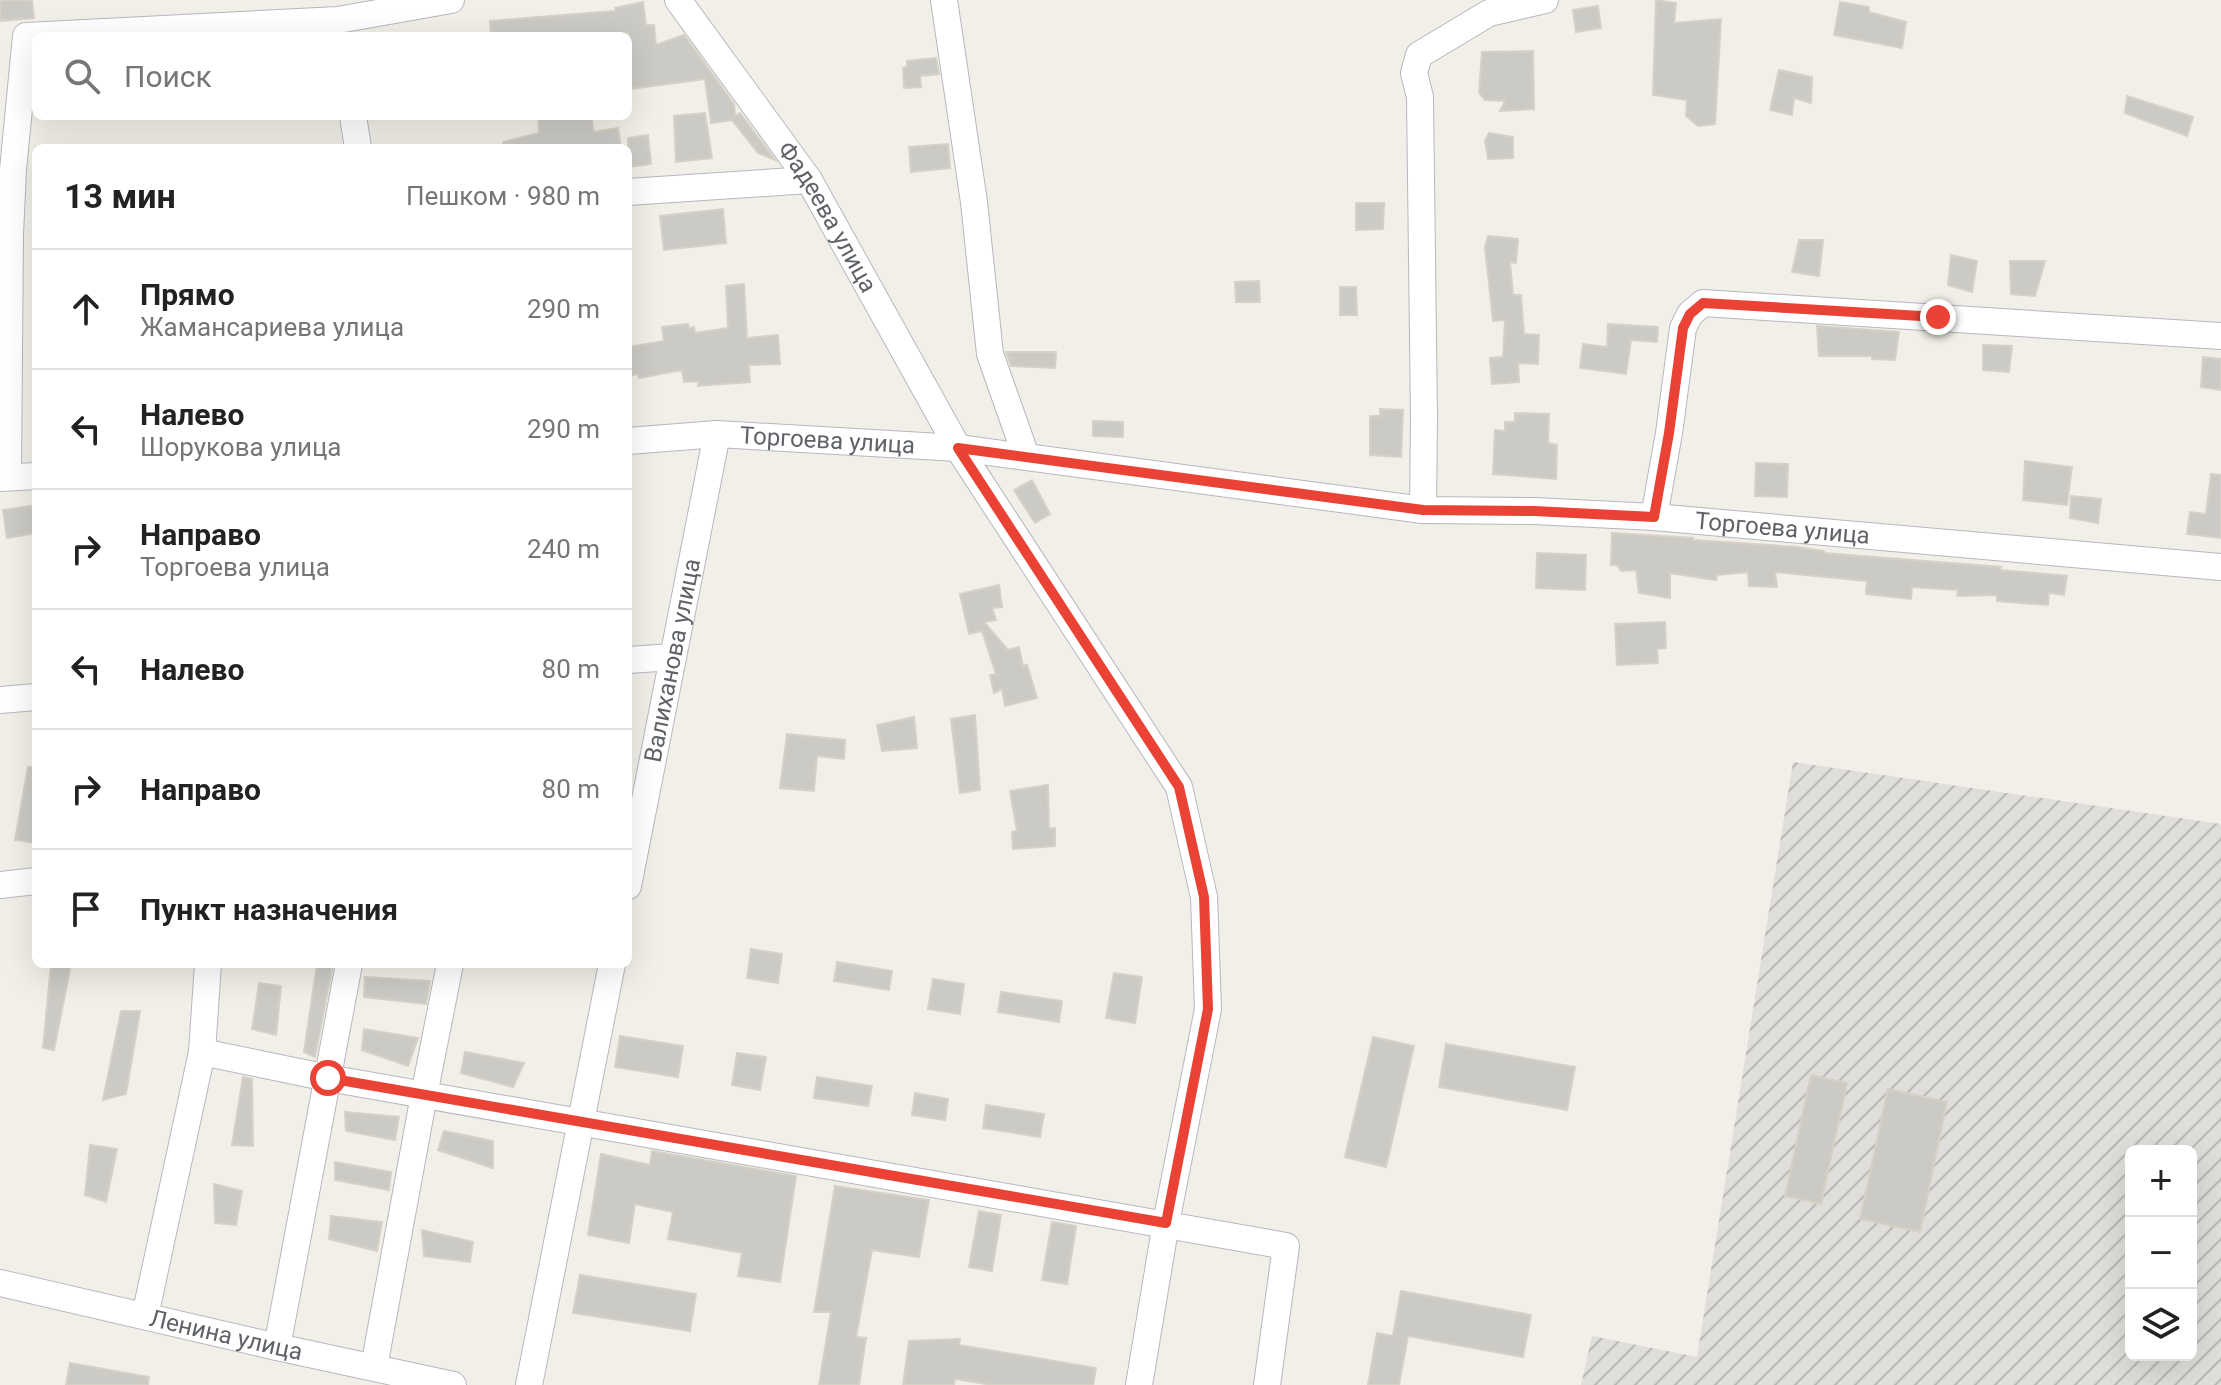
<!DOCTYPE html>
<html lang="ru">
<head>
<meta charset="utf-8">
<style>
  :root { --surface:#fff; --page:#f2f2f2; --text:#222; --muted:#767676; --line:#e0e0e0 }
  body { margin:0; font-family:Roboto,sans-serif; background:var(--page); color:var(--text) }
  .controls { position:absolute; right:24px; bottom:24px; display:grid; overflow:hidden; border-radius:12px; box-shadow:0 8px 32px #0002 }
  .controls button { width:72px; height:72px; display:grid; place-items:center; padding:0; border:0; border-bottom:2px solid var(--line); background:var(--surface); color:var(--text); font:40px sans-serif }
  .stop { position:absolute; width:24px; height:24px; margin:-18px; border:6px solid #ea4335; border-radius:50%; background:#fff }
  .stop.end { background:#ea4335; border-color:#fff; box-shadow:0 2px 8px #0008 }
  .list { margin:0; padding:0; list-style:none }
  h2 { display:flex; justify-content:space-between; align-items:center; height:104px; margin:0; padding:0 32px; font-size:34px }
  h2 small { font-size:26px; font-weight:400; color:var(--muted) }
  .list li { display:grid; grid-template-columns:52px 1fr auto; gap:24px; align-items:center; box-sizing:border-box; height:120px; padding:0 32px; border-top:2px solid var(--line) }
  .list b { display:block; font-size:30px; white-space:nowrap }
  .list p { margin:0; font-size:26px; white-space:nowrap; color:var(--muted) }
  .list em { font-size:26px; font-style:normal; color:var(--muted) }
  .icon { flex:none; width:44px; height:44px; fill:none; stroke:currentColor; stroke-width:2; stroke-linecap:round; stroke-linejoin:round }
  .map { position:relative; flex:none; width:2221px; height:1385px; overflow:hidden }
  .search { position:absolute; background:var(--surface); box-shadow:0 8px 32px #0002; left:32px; top:32px; width:600px; height:88px; display:flex; align-items:center; gap:20px; box-sizing:border-box; padding:0 28px; border-radius:12px; color:var(--muted); font-size:30px }
  .panel { position:absolute; background:var(--surface); box-shadow:0 8px 32px #0002; left:32px; top:144px; width:600px; height:824px; border-radius:12px }
  .map>svg:first-child { display:block }
  .industrial { fill:url(#industrial-furrows); fill-rule:evenodd }
  .building { fill:#cccac5; stroke:#d6d1c6; stroke-width:2 }
  .lines { fill:none; stroke-linecap:round; stroke-linejoin:round }
  .minor-casing { stroke:#b5b8bc; stroke-width:28 }
  .minor { stroke:#fff; stroke-width:26 }
  .route { stroke:#ea4335; stroke-width:10 }
  .labels { text-anchor:middle; stroke-width:6; stroke-linejoin:round; paint-order:stroke }
  .street-label { font-size:24px; fill:#5f6368; stroke:#fff }
</style>
</head>
<body>
<div class="map">
<svg width="2221" height="1385" viewBox="0 0 2221 1385">
  <defs>
    <pattern id="industrial-furrows" width="10" height="10" patternUnits="userSpaceOnUse" patternTransform="scale(2)"><rect width="10" height="10" fill="#e0deda"/><path d="M-1 1l2-2M0 10L10 0M9 11l2-2" fill="none" stroke="#b9b8b5"/></pattern>
  </defs>
  <rect width="100%" height="100%" fill="#f1efe8"/>
  <!-- industrial -->
  <path class="industrial" d="M 1793,762 L 2221,824 L 2221,1385 L 1581,1385 L 1592,1336 L 1697,1357 ZM 2131,1151 L 2191,1151 L 2191,1355 L 2131,1355 Z"/>
  <!-- building -->
  <g class="building">
    <polygon points="0,0 32,0 34,18 0,21"/>
    <polygon points="1656,0 1676,3 1674,23 1721,19 1715,124 1698,126 1686,116 1687,100 1653,95"/>
    <polygon points="643,2 646,25 654,25 656,45 684,35 734,104 735,116 740,113 775,160 758,153 732,120 711,123 705,79 629,89 628,33 617,36 491,36 490,21 615,11 615,8"/>
    <polygon points="1840,2 1869,7 1869,12 1906,22 1902,48 1834,35"/>
    <polygon points="1598,6 1601,28 1576,32 1573,10"/>
    <polygon points="1533,51 1534,109 1500,111 1505,101 1485,100 1479,93 1482,52"/>
    <polygon points="936,58 939,74 920,76 921,87 904,88 903,68 907,67 907,61"/>
    <polygon points="1779,70 1812,77 1811,103 1794,98 1792,115 1770,110"/>
    <polygon points="2127,96 2193,117 2187,136 2125,113"/>
    <polygon points="705,113 712,158 676,162 674,116"/>
    <polygon points="538,116 591,116 594,132 618,128 621,148 503,148 503,142 539,133"/>
    <polygon points="1489,133 1513,137 1513,158 1488,159 1485,141"/>
    <polygon points="648,135 651,164 628,167 628,138"/>
    <polygon points="948,144 950,168 911,172 909,147"/>
    <polygon points="1356,203 1384,203 1383,229 1356,230"/>
    <polygon points="723,209 726,243 664,250 660,216"/>
    <polygon points="1488,236 1518,239 1516,263 1510,262 1513,295 1521,295 1524,334 1539,335 1538,364 1518,363 1519,382 1492,384 1490,358 1503,357 1505,320 1493,321 1485,247"/>
    <polygon points="1799,240 1823,240 1819,276 1792,272"/>
    <polygon points="1951,255 1977,261 1972,292 1948,285"/>
    <polygon points="2010,261 2045,261 2035,296 2011,294"/>
    <polygon points="1259,281 1260,302 1236,302 1235,282"/>
    <polygon points="744,284 747,338 778,335 780,364 749,365 750,382 698,386 699,381 684,382 682,370 639,378 638,374 628,376 628,347 664,341 662,327 688,324 689,328 694,327 695,333 728,328 726,286"/>
    <polygon points="1340,287 1356,287 1357,315 1340,315"/>
    <polygon points="1608,324 1658,327 1657,342 1631,340 1626,374 1580,368 1583,344 1607,347"/>
    <polygon points="1817,326 1899,332 1895,360 1872,359 1872,356 1819,356"/>
    <polygon points="1983,345 2012,346 2009,372 1983,370"/>
    <polygon points="1006,352 1056,352 1055,368 1011,366"/>
    <polygon points="2203,357 2221,359 2221,390 2201,387"/>
    <polygon points="1380,409 1403,410 1401,457 1370,455 1370,416 1380,416"/>
    <polygon points="1515,413 1549,414 1548,443 1557,445 1556,479 1493,474 1495,430 1505,431 1505,422 1515,422"/>
    <polygon points="1093,421 1123,422 1123,437 1093,436"/>
    <polygon points="2025,461 2072,467 2067,505 2023,500"/>
    <polygon points="1756,463 1788,464 1787,497 1755,496"/>
    <polygon points="2211,474 2221,475 2221,538 2187,534 2190,512 2206,514"/>
    <polygon points="1032,480 1050,514 1035,523 1014,490"/>
    <polygon points="2071,496 2101,499 2098,523 2070,518"/>
    <polygon points="31,506 31,508 36,508 36,533 7,538 3,510"/>
    <polygon points="1612,533 1693,538 1693,540 1797,547 1824,551 1823,553 2001,567 2000,570 2067,576 2064,595 2049,593 2048,605 1997,601 1997,595 1957,596 1958,590 1912,587 1911,599 1866,594 1867,581 1775,572 1777,587 1749,586 1748,572 1717,575 1716,580 1670,573 1670,598 1639,593 1636,570 1621,571 1617,565 1611,565"/>
    <polygon points="1537,553 1586,555 1585,590 1536,588"/>
    <polygon points="999,585 1002,607 992,608 996,620 984,622 1008,650 1019,647 1023,666 1027,665 1037,698 1005,706 1002,689 994,693 990,675 996,674 982,631 969,634 960,594"/>
    <polygon points="1665,622 1666,648 1657,649 1658,663 1617,665 1615,624"/>
    <polygon points="975,715 980,790 960,793 951,719"/>
    <polygon points="914,717 917,748 882,751 877,725"/>
    <polygon points="787,734 845,740 844,759 817,756 814,791 780,788"/>
    <polygon points="28,767 36,767 36,843 15,840"/>
    <polygon points="1048,785 1049,829 1055,828 1055,846 1013,849 1012,832 1017,831 1010,791"/>
    <polygon points="751,949 782,954 778,983 747,978"/>
    <polygon points="837,962 892,971 889,990 834,981"/>
    <polygon points="51,964 71,964 54,1050 43,1048"/>
    <polygon points="317,964 333,964 315,1057 304,1052"/>
    <polygon points="1114,973 1142,977 1135,1023 1106,1018"/>
    <polygon points="365,977 430,981 426,1004 364,997"/>
    <polygon points="933,979 964,984 960,1014 928,1009"/>
    <polygon points="259,983 281,986 276,1035 252,1029"/>
    <polygon points="1001,992 1062,1001 1059,1022 998,1012"/>
    <polygon points="121,1011 140,1011 126,1094 103,1100"/>
    <polygon points="364,1029 418,1038 408,1066 362,1050"/>
    <polygon points="620,1036 683,1046 678,1077 615,1067"/>
    <polygon points="1373,1037 1414,1046 1386,1167 1345,1157"/>
    <polygon points="1446,1044 1575,1067 1567,1110 1439,1087"/>
    <polygon points="465,1052 524,1063 513,1087 461,1073"/>
    <polygon points="737,1053 766,1057 760,1090 732,1085"/>
    <polygon points="1811,1075 1847,1083 1821,1204 1785,1196"/>
    <polygon points="243,1077 252,1079 253,1146 232,1145"/>
    <polygon points="817,1077 872,1086 868,1106 814,1098"/>
    <polygon points="1888,1089 1947,1102 1920,1232 1860,1219"/>
    <polygon points="915,1093 948,1099 945,1120 912,1115"/>
    <polygon points="986,1105 1044,1114 1040,1137 983,1128"/>
    <polygon points="345,1112 399,1117 395,1140 346,1131"/>
    <polygon points="444,1131 493,1141 493,1168 438,1150"/>
    <polygon points="90,1145 117,1149 106,1202 85,1195"/>
    <polygon points="652,1151 796,1176 780,1282 738,1276 742,1253 668,1239 673,1212 635,1204 629,1243 588,1235 601,1154 650,1165"/>
    <polygon points="335,1162 391,1172 389,1190 335,1180"/>
    <polygon points="214,1184 242,1191 236,1225 215,1223"/>
    <polygon points="835,1186 929,1200 919,1257 872,1250 856,1337 866,1338 859,1385 819,1385 831,1312 814,1312"/>
    <polygon points="979,1211 1001,1215 992,1271 969,1267"/>
    <polygon points="331,1216 382,1222 377,1251 329,1239"/>
    <polygon points="1052,1222 1076,1226 1067,1284 1042,1280"/>
    <polygon points="422,1230 473,1242 470,1262 424,1256"/>
    <polygon points="580,1275 696,1294 690,1331 573,1313"/>
    <polygon points="1401,1291 1531,1315 1523,1357 1408,1336 1399,1385 1368,1385 1377,1333 1393,1336"/>
    <polygon points="960,1339 959,1345 1096,1368 1093,1385 992,1385 955,1379 954,1385 903,1385 909,1341"/>
    <polygon points="70,1363 149,1377 148,1385 66,1385"/>
  </g>
  <g class="lines">
    <defs>
      <g id="minor">
        <path id="s1" d="M 678,0 L 809,180 L 958,448 L 1179,787 L 1204,897 L 1208,1009 L 1166,1223 L 1139,1385"/>
        <polyline points="944,0 974,202 990,354 1026,456"/>
        <polyline points="353,116 358,148"/>
        <polyline points="628,192 809,180"/>
        <path id="s2" d="M 628,441 L 717,434 L 958,448 L 1423,510 L 1534,511 L 1654,517 L 2221,567"/>
        <polyline points="8,477 10,235 13,170 26,36 338,20 451,0"/>
        <polyline points="0,478 36,476"/>
        <polyline points="1423,510 1424,418 1420,97 1414,73 1419,55 1489,13 1545,0"/>
        <polyline points="1654,517 1669,433 1683,328 1690,314 1703,303 2221,336"/>
        <polyline points="628,660 673,657"/>
        <polyline points="0,700 36,697"/>
        <polyline points="0,885 36,881"/>
        <path id="s3" d="M 628,886 L 717,434"/>
        <polyline points="202,1052 328,1078 1286,1246 1267,1385"/>
        <path id="s4" d="M 0,1283 L 277,1347 L 453,1385"/>
        <polyline points="145,1316 202,1052 208,964"/>
        <polyline points="277,1347 349,964"/>
        <polyline points="374,1367 424,1095 450,964"/>
        <polyline points="529,1385 612,964"/>
      </g>
    </defs>
    <!-- minor casing -->
    <use href="#minor" class="minor-casing"/>
    <!-- minor -->
    <use href="#minor" class="minor"/>
  </g>
  <g class="lines">
    <!-- route -->
    <polyline class="route" points="328,1078 1166,1223 1208,1009 1204,897 1179,787 958,448 1423,510 1534,511 1654,517 1669,433 1683,328 1690,314 1703,303 1938,317"/>
  </g>
  <g class="labels">
    <!-- street labels -->
    <g class="street-label">
      <text dy="8" stroke="none"><textPath href="#s1" startOffset="264">Фадеева улица</textPath></text>
      <text dy="8" stroke="none"><textPath href="#s2" startOffset="200">Торгоева улица</textPath></text>
      <text dy="8" stroke="none"><textPath href="#s2" startOffset="1160">Торгоева улица</textPath></text>
      <text dy="8" stroke="none"><textPath href="#s3" startOffset="230">Валиханова улица</textPath></text>
      <text dy="8" stroke="none"><textPath href="#s4" startOffset="232">Ленина улица</textPath></text>
    </g>
  </g>
</svg>
<div class="controls">
<button>+</button>
<button>−</button>
<button><svg class="icon" aria-label="layers" viewBox="0 0 24 24"><path d="M12 4l9 5-9 5-9-5zM3 14l9 5 9-5"/></svg></button>
</div>
<div class="stop" style="left:328px;top:1078px"></div>
<div class="stop end" style="left:1938px;top:317px"></div>
<div class="search"><svg class="icon" aria-label="search" viewBox="0 0 24 24"><circle cx="10" cy="10" r="6"/><path d="M15 15l6 6"/></svg>Поиск</div>
<section class="panel">
<h2>13 мин<small>Пешком · 980 m</small></h2>
<ul class="list">
<li><svg class="icon" aria-label="ahead" viewBox="0 0 24 24"><path d="M12 20V5M6 11l6-6 6 6"/></svg><div><b>Прямо</b><p>Жамансариева улица</p></div><em>290 m</em></li>
<li><svg class="icon" aria-label="left" viewBox="0 0 24 24"><path d="M17 20v-9H6M10 6l-5 5 5 5"/></svg><div><b>Налево</b><p>Шорукова улица</p></div><em>290 m</em></li>
<li><svg class="icon" aria-label="right" viewBox="0 0 24 24"><path d="M7 20v-9h11M14 6l5 5-5 5"/></svg><div><b>Направо</b><p>Торгоева улица</p></div><em>240 m</em></li>
<li><svg class="icon" aria-label="left" viewBox="0 0 24 24"><path d="M17 20v-9H6M10 6l-5 5 5 5"/></svg><div><b>Налево</b></div><em>80 m</em></li>
<li><svg class="icon" aria-label="right" viewBox="0 0 24 24"><path d="M7 20v-9h11M14 6l5 5-5 5"/></svg><div><b>Направо</b></div><em>80 m</em></li>
<li><svg class="icon" aria-label="arrive" viewBox="0 0 24 24"><path d="M6 21V4h12l-3 4 3 4H6"/></svg><div><b>Пункт назначения</b></div></li>
</ul>
</section>
</div>
</body>
</html>
